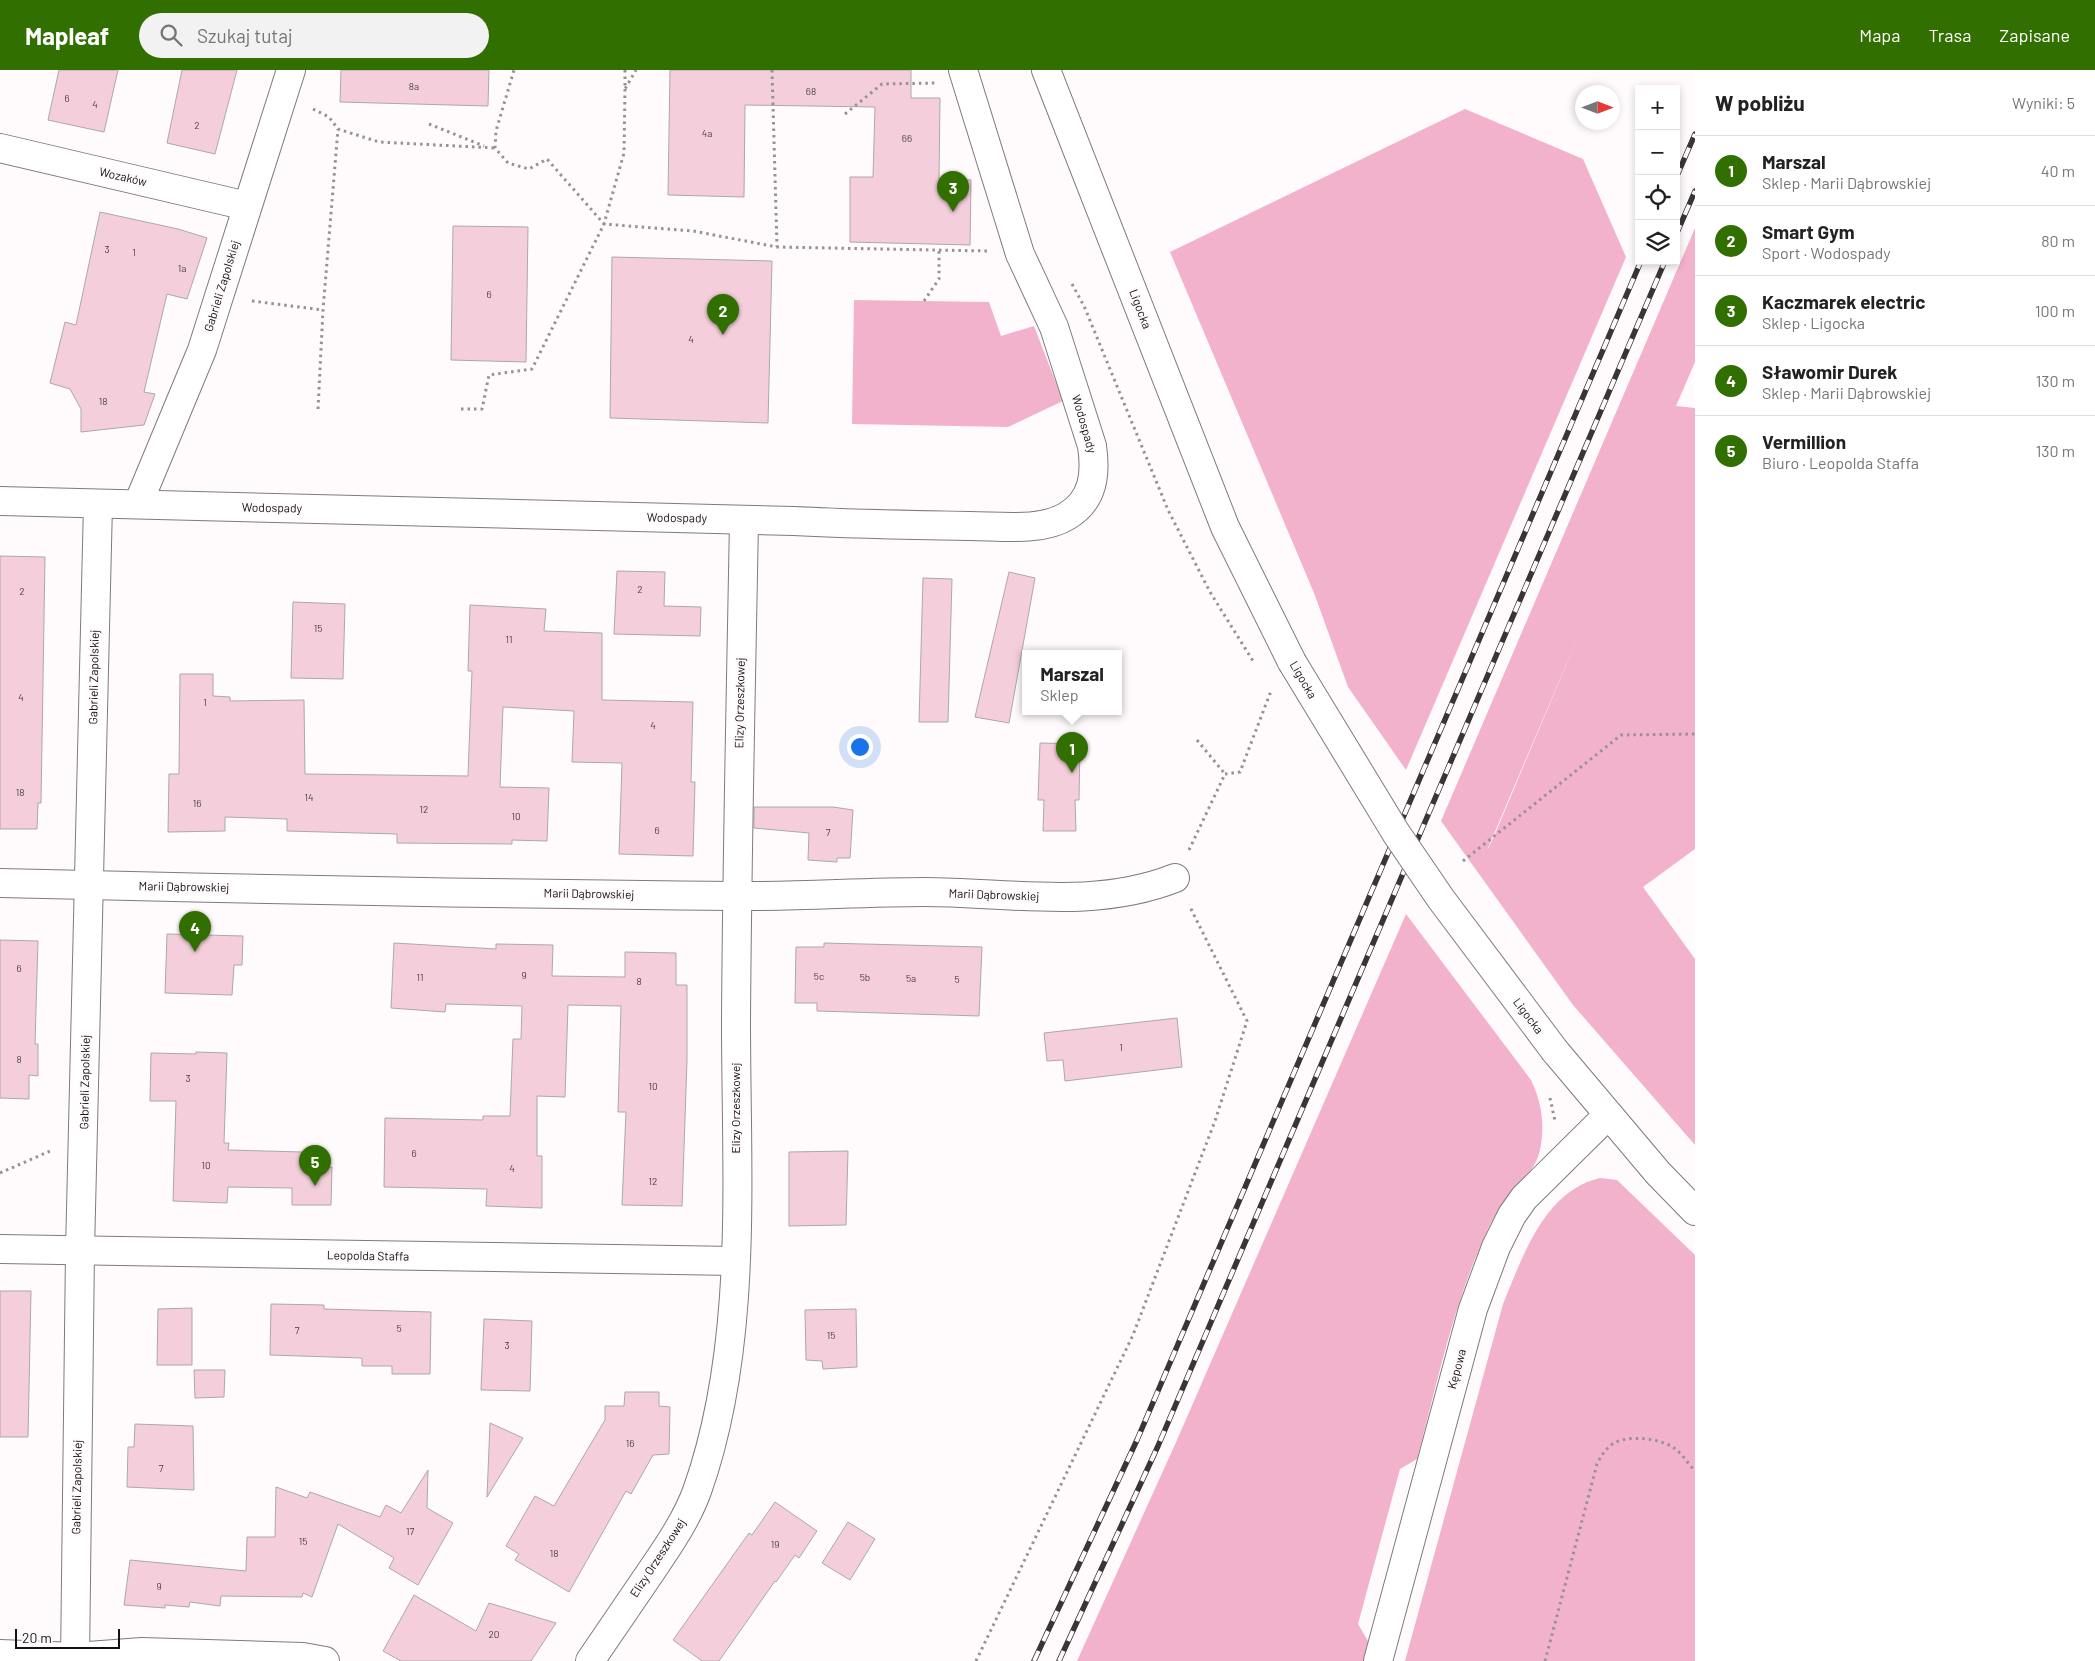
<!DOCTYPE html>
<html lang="pl">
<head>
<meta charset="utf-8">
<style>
  :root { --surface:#fff; --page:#f2f2f2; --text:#222; --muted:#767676; --line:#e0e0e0; --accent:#326f01 }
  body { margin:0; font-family:Barlow,sans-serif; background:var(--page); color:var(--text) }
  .controls { position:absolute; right:15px; top:15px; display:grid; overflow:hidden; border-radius:0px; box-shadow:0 2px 8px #0003 }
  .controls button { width:45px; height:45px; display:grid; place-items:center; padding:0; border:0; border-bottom:1px solid var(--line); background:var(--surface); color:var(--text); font:25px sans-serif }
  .compass { position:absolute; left:1575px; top:15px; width:45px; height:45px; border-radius:50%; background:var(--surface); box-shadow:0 2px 8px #0003; rotate:90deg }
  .scale { position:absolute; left:15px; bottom:12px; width:105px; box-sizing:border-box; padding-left:5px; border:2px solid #141213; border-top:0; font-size:14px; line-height:18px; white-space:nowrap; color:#141213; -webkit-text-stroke:4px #fffafc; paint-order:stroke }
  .you { position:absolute; left:859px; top:676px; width:18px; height:18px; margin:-12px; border:4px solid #fff; border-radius:50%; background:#1a73e8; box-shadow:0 0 0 8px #1a73e833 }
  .badge { display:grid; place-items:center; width:32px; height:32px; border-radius:50%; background:var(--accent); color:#fff; font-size:16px; font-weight:700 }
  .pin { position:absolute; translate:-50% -41px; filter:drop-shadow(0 1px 2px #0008) }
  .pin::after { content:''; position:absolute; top:26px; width:18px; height:15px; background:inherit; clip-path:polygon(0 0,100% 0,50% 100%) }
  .popup { position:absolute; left:1022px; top:580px; width:100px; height:65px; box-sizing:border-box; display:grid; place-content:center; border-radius:0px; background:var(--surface); filter:drop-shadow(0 1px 4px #0005); font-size:16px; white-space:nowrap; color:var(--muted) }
  .popup b { font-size:19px; color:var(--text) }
  .popup::after { content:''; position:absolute; left:50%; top:100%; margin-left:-10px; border:10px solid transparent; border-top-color:var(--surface) }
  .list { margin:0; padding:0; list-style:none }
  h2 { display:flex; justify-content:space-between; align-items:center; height:65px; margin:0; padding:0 20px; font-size:21px }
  h2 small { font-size:16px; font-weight:400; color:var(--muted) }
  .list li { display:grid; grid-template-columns:32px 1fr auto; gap:15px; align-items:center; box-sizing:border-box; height:70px; padding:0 20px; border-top:1px solid var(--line) }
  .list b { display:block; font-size:19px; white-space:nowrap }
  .list p { margin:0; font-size:16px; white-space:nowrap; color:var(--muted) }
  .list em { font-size:16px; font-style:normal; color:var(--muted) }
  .icon { flex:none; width:28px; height:28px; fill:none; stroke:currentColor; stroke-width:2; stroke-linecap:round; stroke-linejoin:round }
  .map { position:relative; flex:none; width:1695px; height:1591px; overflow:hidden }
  header { display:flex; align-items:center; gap:30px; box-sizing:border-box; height:70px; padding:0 25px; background:var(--accent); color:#fff }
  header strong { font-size:24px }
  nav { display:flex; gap:28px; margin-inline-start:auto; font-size:18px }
  .search { width:350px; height:45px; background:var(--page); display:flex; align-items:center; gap:12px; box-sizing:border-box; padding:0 18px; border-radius:28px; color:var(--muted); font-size:19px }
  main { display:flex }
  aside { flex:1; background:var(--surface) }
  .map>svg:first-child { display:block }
  .green { fill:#f3b2cb; fill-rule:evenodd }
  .building { fill:#f5cedc; stroke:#aca8a9 }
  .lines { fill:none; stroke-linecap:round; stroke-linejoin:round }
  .minor-casing { stroke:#7f7b7d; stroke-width:30 }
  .path { stroke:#969294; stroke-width:3; stroke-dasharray:2.5 4; stroke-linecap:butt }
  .minor { stroke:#fff; stroke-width:28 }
  .rail-casing { stroke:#383536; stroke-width:5.5 }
  .rail { stroke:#fffafc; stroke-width:4; stroke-dasharray:11; stroke-linecap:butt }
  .minor-bridge-casing { stroke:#7f7b7d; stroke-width:30; stroke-linecap:butt }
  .minor-bridge { stroke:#fff; stroke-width:28 }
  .labels { text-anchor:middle; stroke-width:4; stroke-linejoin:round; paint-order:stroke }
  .number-label { font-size:10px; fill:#4c4145 }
  .street-label { font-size:12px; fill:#141213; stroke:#fffafc }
</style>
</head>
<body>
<header>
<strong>Mapleaf</strong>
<div class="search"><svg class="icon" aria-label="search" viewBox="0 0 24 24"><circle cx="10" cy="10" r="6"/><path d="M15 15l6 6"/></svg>Szukaj tutaj</div>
<nav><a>Mapa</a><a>Trasa</a><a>Zapisane</a></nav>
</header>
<main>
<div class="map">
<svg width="1695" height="1591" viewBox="0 0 1695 1591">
  <rect width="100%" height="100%" fill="#fffafc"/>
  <!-- green -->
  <g class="green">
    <polygon points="1465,39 1583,89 1626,187 1406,700 1348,617 1314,523 1170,182"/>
    <path d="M 1695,158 L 1695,292 L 1676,336 L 1695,338 L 1695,779 L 1643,817 L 1695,889 L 1695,1075 L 1573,935 L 1441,751 ZM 1580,562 L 1495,764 L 1488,779 L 1488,778 Z"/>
    <polygon points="854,230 989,232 1001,266 1034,256 1063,331 1008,357 852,354"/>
    <path d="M 1406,844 L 1531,1010 C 1542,1033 1545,1055 1540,1080 C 1534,1106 1509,1124 1495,1146 C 1489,1155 1484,1167 1480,1177 C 1451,1244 1436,1318 1417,1389 L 1400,1399 L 1358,1554 L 1368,1571 L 1365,1591 L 1077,1591 L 1177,1370 Z"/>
    <path d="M 1600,1108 L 1617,1110 L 1695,1185 L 1695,1591 L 1405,1591 L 1503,1234 C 1523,1186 1544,1121 1600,1108 Z"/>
  </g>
  <!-- building -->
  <g class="building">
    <polygon points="59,0 118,0 104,62 48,50"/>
    <polygon points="182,0 237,0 215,84 167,73"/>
    <polygon points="341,0 489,0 488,36 340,32"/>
    <polygon points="670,0 911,0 911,28 940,28 939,109 971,110 970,175 850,172 850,107 873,107 875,37 745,35 744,127 668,125"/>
    <polygon points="100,142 178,159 207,168 187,229 167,224 144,322 155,324 144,355 81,362 81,339 70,319 50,313 65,252 76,255"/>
    <polygon points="453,156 528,157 526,292 451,290"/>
    <polygon points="612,187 772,191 768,353 610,348"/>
    <polygon points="0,486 45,487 41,733 38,733 37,759 0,759"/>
    <polygon points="617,501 665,502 664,536 701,537 700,566 614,564"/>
    <polygon points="1009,502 1035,508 1009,653 975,647"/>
    <polygon points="923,508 952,509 948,652 919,652"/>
    <polygon points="293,532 345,534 343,609 291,608"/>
    <polygon points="470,535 546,539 544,561 602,563 602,630 693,632 691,712 695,712 693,786 619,784 622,693 572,692 574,641 503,637 500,717 549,718 547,771 512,770 512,774 397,773 397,764 287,761 287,749 225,747 225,761 168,762 169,704 179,704 180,604 213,604 213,626 230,627 230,631 304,630 305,704 468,706 472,601 468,601"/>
    <polygon points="1040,673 1080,674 1079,730 1075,730 1076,761 1043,761 1044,730 1038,730"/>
    <polygon points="754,737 833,737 853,740 850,788 837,788 837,792 808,790 809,763 754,758"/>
    <polygon points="167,864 243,866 242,895 234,895 232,925 165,923"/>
    <polygon points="0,870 38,871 35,974 38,974 38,1006 29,1005 29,1029 0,1028"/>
    <polygon points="394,873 496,879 496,874 553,875 552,906 625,907 625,882 676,883 676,915 687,915 687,990 682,1136 622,1135 626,1042 618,1042 621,936 568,935 565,1027 537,1026 537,1086 542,1086 542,1138 486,1136 487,1119 384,1117 385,1048 483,1050 483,1046 510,1046 513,969 521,969 522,936 446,934 445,942 391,938"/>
    <polygon points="824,873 982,877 979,946 817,941 817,933 795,933 796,877 824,877"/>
    <polygon points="1177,948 1182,997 1065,1011 1063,990 1047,991 1044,963"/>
    <polygon points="196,982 227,983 224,1073 229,1073 228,1080 302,1082 302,1096 332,1097 331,1135 292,1135 292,1118 228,1117 227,1133 173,1131 176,1031 150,1031 151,983 196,984"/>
    <polygon points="848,1081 846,1155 789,1156 789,1082"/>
    <polygon points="0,1221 31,1221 28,1367 0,1367"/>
    <polygon points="271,1234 324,1235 324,1239 431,1242 430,1304 392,1304 392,1296 362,1296 362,1288 270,1285"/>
    <polygon points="192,1238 192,1295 157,1295 158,1239"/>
    <polygon points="856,1239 857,1297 823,1299 822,1291 806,1290 805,1240"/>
    <polygon points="484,1249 532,1251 530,1321 481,1320"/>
    <polygon points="194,1300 225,1300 224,1327 195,1328"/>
    <polygon points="625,1322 659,1322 659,1336 670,1337 669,1384 653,1385 631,1424 626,1421 569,1522 515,1490 519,1484 506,1476 535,1426 554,1436 605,1350 605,1336 624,1336"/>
    <polygon points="490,1353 523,1368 487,1427"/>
    <polygon points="135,1354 193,1356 194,1420 127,1417 128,1377 134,1377"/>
    <polygon points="428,1400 427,1438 453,1453 418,1515 389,1498 394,1488 338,1454 312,1527 303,1523 302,1527 221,1526 220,1536 190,1532 189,1537 165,1535 165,1538 124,1535 130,1490 246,1501 247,1467 275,1467 276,1417 307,1428 310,1422 380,1447 386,1435 401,1443"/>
    <polygon points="775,1432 817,1461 799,1488 795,1485 776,1512 775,1511 719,1591 702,1591 673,1570 749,1463 752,1465"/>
    <polygon points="848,1452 875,1469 850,1510 822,1493"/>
    <polygon points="414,1525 476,1561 489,1533 556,1553 531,1591 401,1591 383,1581"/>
  </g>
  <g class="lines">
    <defs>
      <g id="minor">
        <polyline points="1046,0 1225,457 1292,592"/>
        <polyline points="0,78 247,136"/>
        <path d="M 0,431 L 794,451 C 853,454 911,455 970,456 C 1000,456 1041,462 1067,446 C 1094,430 1096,403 1092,376 L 1054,257 L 1020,184 L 963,0"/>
        <polyline points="138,434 202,280 291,0"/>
        <path d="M 0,813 C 245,819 489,824 734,826 C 797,827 860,822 924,822 C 1008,822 1094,840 1175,808"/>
        <polyline points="1555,981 1658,1103 1695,1141"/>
        <polyline points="0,1179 735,1191"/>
        <polyline points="0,1584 75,1587 142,1582 303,1587 325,1591"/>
        <polyline points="75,1591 80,1181 98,434"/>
        <path d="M 590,1591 C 610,1562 630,1532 650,1503 C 667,1478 686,1451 697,1421 C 749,1275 736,1106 736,952 C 737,785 741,617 744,450"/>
        <polyline points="1378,1591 1473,1239 1496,1177 1512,1145 1524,1128 1608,1045"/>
      </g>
    </defs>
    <!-- minor casing -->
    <use href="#minor" class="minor-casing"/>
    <!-- path -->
    <g class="path">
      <polyline points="625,0 625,19 636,0"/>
      <polyline points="772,0 777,177"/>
      <polyline points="625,19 624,83 604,154 693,161 777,177 987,181"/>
      <polyline points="313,39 329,47 338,59 379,72 495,78"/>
      <polyline points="845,44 882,14 935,13"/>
      <polyline points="429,54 484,76"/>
      <polyline points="1072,214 1084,236 1168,440 1210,522 1253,591"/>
      <polyline points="252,231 323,240"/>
      <polyline points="924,231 939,209 939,181"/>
      <polyline points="318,339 323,240 338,59"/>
      <polyline points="461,339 482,339 489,305 532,299 604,154 547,89 529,99 508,93 495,78 496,61 514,0"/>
      <polyline points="1197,670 1225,704"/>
      <polyline points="1225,704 1240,702 1271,621"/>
      <polyline points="1189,780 1225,704"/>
      <polyline points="1463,791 1621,665 1695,664"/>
      <polyline points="1550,1028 1555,1051"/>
      <polyline points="0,1103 50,1081"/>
      <polyline points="976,1591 1133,1265 1215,1051 1247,951 1189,835"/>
      <path d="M 1545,1591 L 1597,1394 C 1601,1386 1606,1378 1614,1373 C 1629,1365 1660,1368 1674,1378 C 1682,1383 1688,1394 1695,1401"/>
    </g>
    <!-- minor -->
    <use href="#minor" class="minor"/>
    <defs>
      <g id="rail">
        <polyline points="1676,108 1695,64"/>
        <polyline points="1676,165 1695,121"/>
        <polyline points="1034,1591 1137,1370 1641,191"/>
        <polyline points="1059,1591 1158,1376 1665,191"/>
      </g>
    </defs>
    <!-- rail casing -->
    <use href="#rail" class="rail-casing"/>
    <!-- rail -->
    <use href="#rail" class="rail"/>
    <defs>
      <polyline id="minor-bridge" points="1292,592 1396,763 1441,829 1555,981"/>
    </defs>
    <!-- minor-bridge casing -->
    <use href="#minor-bridge" class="minor-bridge-casing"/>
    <!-- minor-bridge -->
    <use href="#minor-bridge" class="minor-bridge"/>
  </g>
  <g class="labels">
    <!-- number labels -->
    <g class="number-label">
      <text x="414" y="20">8a</text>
      <text x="811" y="25">68</text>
      <text x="67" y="32">6</text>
      <text x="95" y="38">4</text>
      <text x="197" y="59">2</text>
      <text x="707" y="67">4a</text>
      <text x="907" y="72">66</text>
      <text x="107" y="183">3</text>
      <text x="134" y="186">1</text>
      <text x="182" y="202">1a</text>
      <text x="489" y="228">6</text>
      <text x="691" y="273">4</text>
      <text x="103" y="335">18</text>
      <text x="640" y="523">2</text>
      <text x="22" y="525">2</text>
      <text x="318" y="562">15</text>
      <text x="509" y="573">11</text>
      <text x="21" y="631">4</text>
      <text x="205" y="636">1</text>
      <text x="653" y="659">4</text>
      <text x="20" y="726">18</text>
      <text x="309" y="731">14</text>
      <text x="197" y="737">16</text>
      <text x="424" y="743">12</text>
      <text x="516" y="750">10</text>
      <text x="657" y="764">6</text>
      <text x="828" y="766">7</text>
      <text x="19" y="902">6</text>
      <text x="524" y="909">9</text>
      <text x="819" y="910">5c</text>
      <text x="420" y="911">11</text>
      <text x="865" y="911">5b</text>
      <text x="911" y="912">5a</text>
      <text x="957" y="913">5</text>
      <text x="639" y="915">8</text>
      <text x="1121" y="981">1</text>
      <text x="19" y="993">8</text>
      <text x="188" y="1012">3</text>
      <text x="653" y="1020">10</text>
      <text x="414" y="1087">6</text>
      <text x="206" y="1099">10</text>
      <text x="512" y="1102">4</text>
      <text x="653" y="1115">12</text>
      <text x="399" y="1262">5</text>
      <text x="297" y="1264">7</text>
      <text x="831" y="1269">15</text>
      <text x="507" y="1279">3</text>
      <text x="630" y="1377">16</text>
      <text x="161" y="1402">7</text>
      <text x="410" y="1465">17</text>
      <text x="303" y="1475">15</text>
      <text x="775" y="1478">19</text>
      <text x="554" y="1487">18</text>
      <text x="159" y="1520">9</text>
      <text x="494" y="1568">20</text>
    </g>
    <!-- street labels -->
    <g class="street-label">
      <text transform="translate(123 107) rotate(13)" y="4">Wozaków</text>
      <text transform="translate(222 216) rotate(-73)" y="4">Gabrieli Zapolskiej</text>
      <text transform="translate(1140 239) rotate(69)" y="4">Ligocka</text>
      <text transform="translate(1084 354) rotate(74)" y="4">Wodospady</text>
      <text transform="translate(272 438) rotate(1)" y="4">Wodospady</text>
      <text transform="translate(677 448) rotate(1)" y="4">Wodospady</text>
      <text transform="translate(94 607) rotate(-89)" y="4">Gabrieli Zapolskiej</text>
      <text transform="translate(1303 610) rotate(60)" y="4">Ligocka</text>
      <text transform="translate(740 633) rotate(-89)" y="4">Elizy Orzeszkowej</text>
      <text transform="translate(184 817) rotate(1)" y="4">Marii Dąbrowskiej</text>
      <text transform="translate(589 824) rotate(1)" y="4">Marii Dąbrowskiej</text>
      <text transform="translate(994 825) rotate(2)" y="4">Marii Dąbrowskiej</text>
      <text transform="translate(1528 946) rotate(53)" y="4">Ligocka</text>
      <text transform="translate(85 1012) rotate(-89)" y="4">Gabrieli Zapolskiej</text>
      <text transform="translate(736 1038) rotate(-90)" y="4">Elizy Orzeszkowej</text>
      <text transform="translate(368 1186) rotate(1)" y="4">Leopolda Staffa</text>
      <text transform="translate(1457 1299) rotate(-75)" y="4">Kępowa</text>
      <text transform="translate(77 1417) rotate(-89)" y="4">Gabrieli Zapolskiej</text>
      <text transform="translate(658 1488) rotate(-57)" y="4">Elizy Orzeszkowej</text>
    </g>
  </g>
</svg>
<div class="controls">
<button>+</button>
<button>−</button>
<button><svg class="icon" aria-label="locate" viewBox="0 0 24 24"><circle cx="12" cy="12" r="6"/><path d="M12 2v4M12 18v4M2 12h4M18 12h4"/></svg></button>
<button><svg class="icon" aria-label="layers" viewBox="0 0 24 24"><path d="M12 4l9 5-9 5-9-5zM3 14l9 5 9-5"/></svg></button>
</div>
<svg class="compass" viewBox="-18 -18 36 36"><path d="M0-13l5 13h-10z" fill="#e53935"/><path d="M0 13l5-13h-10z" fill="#767676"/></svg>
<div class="scale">20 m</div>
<div class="you"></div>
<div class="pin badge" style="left:1072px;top:703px">1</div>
<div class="popup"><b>Marszal</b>Sklep</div>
<div class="pin badge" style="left:723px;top:265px">2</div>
<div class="pin badge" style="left:953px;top:142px">3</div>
<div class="pin badge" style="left:195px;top:882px">4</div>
<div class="pin badge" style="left:315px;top:1116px">5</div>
</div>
<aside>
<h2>W pobliżu<small>Wyniki: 5</small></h2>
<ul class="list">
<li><span class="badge">1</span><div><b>Marszal</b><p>Sklep · Marii Dąbrowskiej</p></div><em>40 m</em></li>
<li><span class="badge">2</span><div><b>Smart Gym</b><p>Sport · Wodospady</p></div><em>80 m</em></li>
<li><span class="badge">3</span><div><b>Kaczmarek electric</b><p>Sklep · Ligocka</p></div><em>100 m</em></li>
<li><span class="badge">4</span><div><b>Sławomir Durek</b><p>Sklep · Marii Dąbrowskiej</p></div><em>130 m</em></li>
<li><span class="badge">5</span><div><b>Vermillion</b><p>Biuro · Leopolda Staffa</p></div><em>130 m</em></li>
</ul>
</aside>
</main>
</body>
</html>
